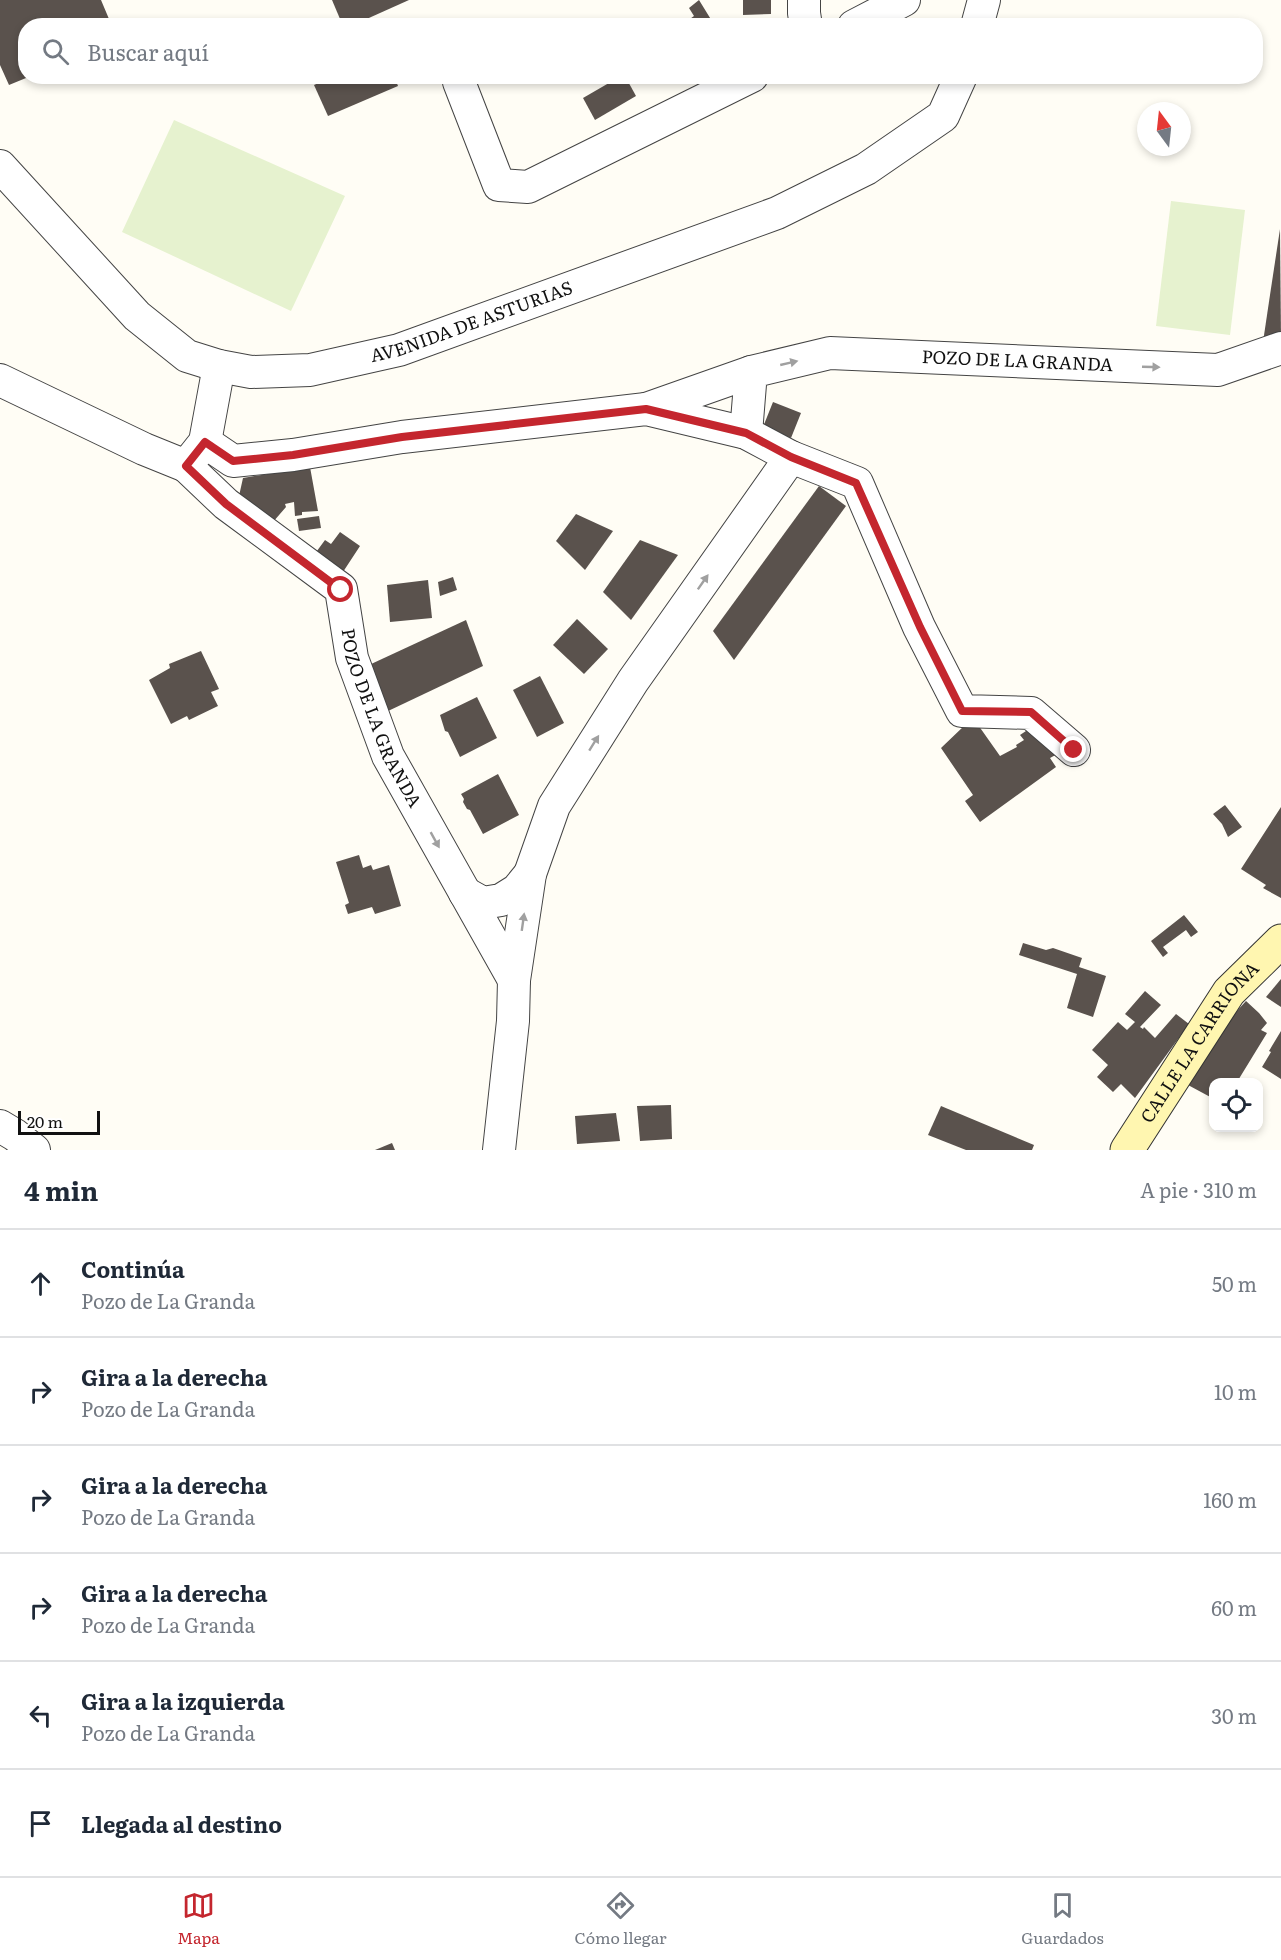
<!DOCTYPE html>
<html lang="es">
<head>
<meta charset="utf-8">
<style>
  :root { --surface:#fff; --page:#f2f2f3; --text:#1f2937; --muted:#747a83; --line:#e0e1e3; --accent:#c4262e }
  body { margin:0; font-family:Literata,serif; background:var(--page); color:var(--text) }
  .controls { position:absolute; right:18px; bottom:18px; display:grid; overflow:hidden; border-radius:12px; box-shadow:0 3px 9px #0003 }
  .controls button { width:54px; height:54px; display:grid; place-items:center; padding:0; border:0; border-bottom:2px solid var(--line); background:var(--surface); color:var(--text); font:30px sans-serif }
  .compass { position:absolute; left:1137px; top:102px; width:54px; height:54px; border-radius:50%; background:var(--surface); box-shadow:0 3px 9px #0003; rotate:345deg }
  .scale { position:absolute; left:18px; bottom:15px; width:82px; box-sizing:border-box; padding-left:6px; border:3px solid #111; border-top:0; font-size:16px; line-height:21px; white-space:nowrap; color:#111; -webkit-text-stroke:4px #fff; paint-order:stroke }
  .stop { position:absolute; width:18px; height:18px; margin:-14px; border:4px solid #c4262e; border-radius:50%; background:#fff }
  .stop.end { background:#c4262e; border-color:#fff; box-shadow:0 2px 6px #0008 }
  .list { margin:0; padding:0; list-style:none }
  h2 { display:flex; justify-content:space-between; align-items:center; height:78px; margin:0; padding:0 24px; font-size:26px }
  h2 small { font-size:20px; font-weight:400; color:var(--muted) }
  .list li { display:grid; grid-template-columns:39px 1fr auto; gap:18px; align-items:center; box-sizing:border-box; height:108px; padding:0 24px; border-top:2px solid var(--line) }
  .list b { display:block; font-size:22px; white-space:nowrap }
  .list p { margin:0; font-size:20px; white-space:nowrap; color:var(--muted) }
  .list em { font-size:20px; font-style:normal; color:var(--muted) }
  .icon { flex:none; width:33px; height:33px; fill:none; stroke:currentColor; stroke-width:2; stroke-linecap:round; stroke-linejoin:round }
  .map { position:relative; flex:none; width:1281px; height:1150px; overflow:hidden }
  .search { position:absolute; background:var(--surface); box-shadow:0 3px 9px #0003; left:18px; right:18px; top:18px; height:66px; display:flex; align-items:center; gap:15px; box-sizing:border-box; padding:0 21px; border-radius:24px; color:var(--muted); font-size:22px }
  .sheet { height:726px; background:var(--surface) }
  nav { display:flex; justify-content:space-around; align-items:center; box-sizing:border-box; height:84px; border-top:2px solid var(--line); background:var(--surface); font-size:16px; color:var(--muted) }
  nav a { display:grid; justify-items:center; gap:3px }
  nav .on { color:var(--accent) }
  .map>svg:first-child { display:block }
  .pitch { fill:#e6f2cf }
  .building { fill:#5a524d }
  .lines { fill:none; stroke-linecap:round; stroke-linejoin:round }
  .minor-casing { stroke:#444; stroke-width:34 }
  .secondary-casing { stroke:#333; stroke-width:35 }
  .minor { stroke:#fff; stroke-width:32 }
  .secondary { stroke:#fff6b0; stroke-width:33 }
  .oneway { fill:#a0a0a0 }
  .route { stroke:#c4262e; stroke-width:8 }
  .labels { text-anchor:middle; stroke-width:6; stroke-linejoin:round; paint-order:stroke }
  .street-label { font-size:18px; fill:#111; stroke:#fff }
</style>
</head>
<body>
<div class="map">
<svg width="1281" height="1150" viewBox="0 0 1281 1150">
  <rect width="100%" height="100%" fill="#fffdf5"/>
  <!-- pitch -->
  <g class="pitch">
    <polygon points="174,120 345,196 291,311 122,232"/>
    <polygon points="1171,201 1245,210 1230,335 1156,326"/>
  </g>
  <!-- building -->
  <g class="building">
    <polygon points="0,0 101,0 109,19 103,22 104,26 26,26 26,78 9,85 0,65"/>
    <polygon points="332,0 409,0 351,26 343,26"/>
    <polygon points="699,0 715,26 680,26 694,16 689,8"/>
    <polygon points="743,0 771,0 771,14 743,15"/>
    <polygon points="334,76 394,76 398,86 328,116 314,85"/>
    <polygon points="621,76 625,76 636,96 595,120 583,98"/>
    <polygon points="658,76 675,76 662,84"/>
    <polygon points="696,76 727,76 703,88"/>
    <polygon points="1280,229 1281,338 1263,342 1270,295"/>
    <polygon points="773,402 801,413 791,438 763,427"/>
    <polygon points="310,467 318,511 302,512 302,515 295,516 294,502 285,504 286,507 273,522 239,496 243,478"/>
    <polygon points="819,486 846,506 734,660 713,631"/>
    <polygon points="576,514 613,531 585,570 556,541"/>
    <polygon points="319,516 321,528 299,531 297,519"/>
    <polygon points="340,532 360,546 341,575 314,555 325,540 331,544"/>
    <polygon points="640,540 678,555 631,620 603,592"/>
    <polygon points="453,577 457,590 440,596 438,582"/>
    <polygon points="428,580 432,618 390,622 387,585"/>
    <polygon points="577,619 608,649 584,674 553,645"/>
    <polygon points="466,620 483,666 386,712 369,665"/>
    <polygon points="201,651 219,689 211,692 218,706 189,720 187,716 171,724 149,680 170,668 169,664"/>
    <polygon points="540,676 564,723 537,737 513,690"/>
    <polygon points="477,697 497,738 460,757 448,732 445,731 440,715"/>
    <polygon points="976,722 1000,756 1017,747 1016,745 1024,740 1020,735 1032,727 1061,752 1050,758 1056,767 980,822 965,801 973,795 941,748 964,726"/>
    <polygon points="498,774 519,815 483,834 470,810 467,809 463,802 464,799 461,794"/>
    <polygon points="1225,805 1242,827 1228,837 1222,824 1213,814"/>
    <polygon points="1281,807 1281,898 1263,888 1266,885 1241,869"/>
    <polygon points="359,855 363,868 371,865 373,870 389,865 401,906 375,914 372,907 348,914 345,905 349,903 336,862"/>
    <polygon points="1184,915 1198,932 1191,937 1186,930 1163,947 1168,953 1163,957 1151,941"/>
    <polygon points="1023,943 1046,950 1053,948 1082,958 1079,967 1106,976 1093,1017 1067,1008 1077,974 1019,955"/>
    <polygon points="1281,979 1281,1007 1266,997"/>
    <polygon points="1145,991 1161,1005 1140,1027 1143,1029 1144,1027 1155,1038 1176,1014 1189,1024 1135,1098 1121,1084 1113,1092 1097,1077 1108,1065 1092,1050 1118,1022 1127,1030 1135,1022 1125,1014"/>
    <polygon points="1246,1001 1259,1013 1267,1023 1261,1030 1267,1033 1237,1082 1214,1082 1214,1099 1188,1085 1235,1013"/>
    <polygon points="1281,1031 1281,1079 1262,1067 1271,1052 1269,1051"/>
    <polygon points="671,1105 672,1139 640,1141 637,1106"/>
    <polygon points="941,1106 1034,1145 1032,1150 966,1150 928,1135"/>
    <polygon points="616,1113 620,1141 577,1144 575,1116"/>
    <polygon points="392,1143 395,1150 375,1150"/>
  </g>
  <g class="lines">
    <defs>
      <g id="minor">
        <polyline points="804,0 804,13 806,26"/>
        <polyline points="854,26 904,0"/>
        <polyline points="977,26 984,0"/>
        <polyline points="459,82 499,185 528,187 752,76"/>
        <path id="s1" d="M 0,166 L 137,316 L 187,356 L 219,366 L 251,372 L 310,370 L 399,350 L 777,213 L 866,169 L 943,116 L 961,76"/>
        <path id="s2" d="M 219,366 L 205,442 L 186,466 L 226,504 L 341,589 L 352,658 L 388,756 L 514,980"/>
        <polyline points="0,380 144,449 186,466"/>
        <polyline points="646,409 751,372"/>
        <path id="s3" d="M 746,433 L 751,372 L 830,353 L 1218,370 L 1281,348"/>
        <polyline points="205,442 233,461 293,455 402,437 646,409 746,433 791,457 633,681 554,806 530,874 514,980 513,1021 499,1150"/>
        <polyline points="791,457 857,483 919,627 962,711 1031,713 1074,750"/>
        <polyline points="465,893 483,903 501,900 517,890 530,874"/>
        <polyline points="0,1126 15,1135 34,1150"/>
      </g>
      <g id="secondary">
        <path id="s4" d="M 1127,1150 L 1229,992 L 1281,941"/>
      </g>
    </defs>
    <!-- minor casing -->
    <use href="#minor" class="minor-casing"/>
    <!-- secondary casing -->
    <use href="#secondary" class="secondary-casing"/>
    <!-- minor -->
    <use href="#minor" class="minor"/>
    <!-- secondary -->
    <use href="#secondary" class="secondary"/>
  </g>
  <!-- one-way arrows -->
  <defs><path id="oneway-solid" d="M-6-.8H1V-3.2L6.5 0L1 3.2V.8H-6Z" transform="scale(1.5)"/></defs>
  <g class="oneway">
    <use href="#oneway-solid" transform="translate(789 363) rotate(-13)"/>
    <use href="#oneway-solid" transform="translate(1151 367) rotate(2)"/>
    <use href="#oneway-solid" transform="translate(703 582) rotate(-55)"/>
    <use href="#oneway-solid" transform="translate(594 743) rotate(-58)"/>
    <use href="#oneway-solid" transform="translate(435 840) rotate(61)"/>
    <use href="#oneway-solid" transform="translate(523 922) rotate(-82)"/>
  </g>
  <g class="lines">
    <!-- route -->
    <polyline class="route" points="341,590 226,504 186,466 205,442 233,461 293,455 402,437 646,409 746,433 791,457 856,483 920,627 962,711 1031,712 1074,750"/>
  </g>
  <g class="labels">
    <!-- street labels -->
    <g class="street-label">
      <text dy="6" stroke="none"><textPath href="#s1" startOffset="561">AVENIDA DE ASTURIAS</textPath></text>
      <text dy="6" stroke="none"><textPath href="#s3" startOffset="330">POZO DE LA GRANDA</textPath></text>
      <text dy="6" stroke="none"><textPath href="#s2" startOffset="442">POZO DE LA GRANDA</textPath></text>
      <text dy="6" stroke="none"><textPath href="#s4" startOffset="130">CALLE LA CARRIONA</textPath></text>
    </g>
  </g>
</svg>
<div class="controls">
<button><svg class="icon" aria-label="locate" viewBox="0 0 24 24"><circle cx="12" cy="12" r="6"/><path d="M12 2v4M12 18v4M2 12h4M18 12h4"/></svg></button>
</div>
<svg class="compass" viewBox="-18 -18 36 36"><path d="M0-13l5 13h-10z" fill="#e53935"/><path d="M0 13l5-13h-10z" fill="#747a83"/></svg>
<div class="scale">20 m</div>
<div class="stop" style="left:341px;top:590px"></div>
<div class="stop end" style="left:1074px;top:750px"></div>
<div class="search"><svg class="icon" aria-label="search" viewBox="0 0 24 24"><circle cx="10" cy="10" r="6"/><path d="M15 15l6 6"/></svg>Buscar aquí</div>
</div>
<section class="sheet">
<h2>4 min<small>A pie · 310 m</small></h2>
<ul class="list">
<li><svg class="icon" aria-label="ahead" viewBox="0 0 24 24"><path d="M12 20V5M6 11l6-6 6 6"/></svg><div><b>Continúa</b><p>Pozo de La Granda</p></div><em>50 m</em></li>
<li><svg class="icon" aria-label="right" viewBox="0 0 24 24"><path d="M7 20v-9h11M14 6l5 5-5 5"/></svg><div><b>Gira a la derecha</b><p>Pozo de La Granda</p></div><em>10 m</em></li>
<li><svg class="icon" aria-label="right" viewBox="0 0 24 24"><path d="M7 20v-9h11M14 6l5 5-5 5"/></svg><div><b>Gira a la derecha</b><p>Pozo de La Granda</p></div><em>160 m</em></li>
<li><svg class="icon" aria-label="right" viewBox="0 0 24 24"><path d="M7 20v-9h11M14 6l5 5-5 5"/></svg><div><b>Gira a la derecha</b><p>Pozo de La Granda</p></div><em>60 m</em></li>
<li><svg class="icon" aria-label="left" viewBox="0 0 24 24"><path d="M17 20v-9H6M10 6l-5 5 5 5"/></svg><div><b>Gira a la izquierda</b><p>Pozo de La Granda</p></div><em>30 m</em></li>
<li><svg class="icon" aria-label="arrive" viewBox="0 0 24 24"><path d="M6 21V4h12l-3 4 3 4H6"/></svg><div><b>Llegada al destino</b></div></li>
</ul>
</section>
<nav>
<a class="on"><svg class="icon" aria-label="map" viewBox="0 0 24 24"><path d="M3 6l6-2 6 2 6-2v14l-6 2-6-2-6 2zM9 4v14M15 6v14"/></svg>Mapa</a>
<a><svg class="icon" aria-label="directions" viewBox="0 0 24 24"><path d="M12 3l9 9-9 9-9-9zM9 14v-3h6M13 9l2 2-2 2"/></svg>Cómo llegar</a>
<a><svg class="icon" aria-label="saved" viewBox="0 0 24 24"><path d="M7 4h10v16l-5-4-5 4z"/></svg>Guardados</a>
</nav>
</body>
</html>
